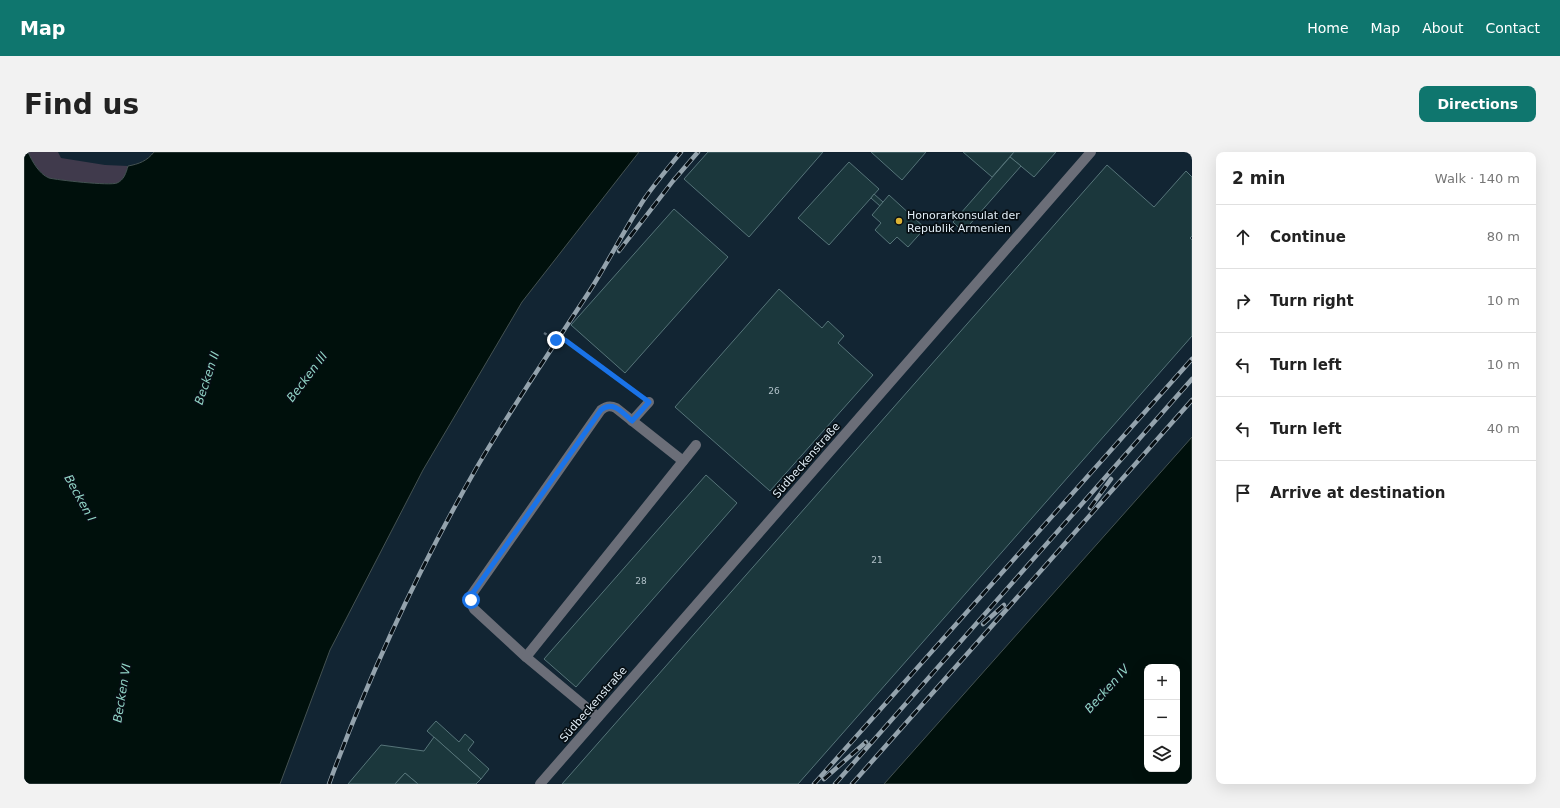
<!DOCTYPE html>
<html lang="en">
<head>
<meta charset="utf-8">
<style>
  :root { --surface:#fff; --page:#f2f2f2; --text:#222; --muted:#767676; --line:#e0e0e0; --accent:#0f766e }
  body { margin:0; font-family:"DejaVu Sans",sans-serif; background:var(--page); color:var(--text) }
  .controls { position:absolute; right:12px; bottom:12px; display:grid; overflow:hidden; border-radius:8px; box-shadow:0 4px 16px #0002 }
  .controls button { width:36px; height:36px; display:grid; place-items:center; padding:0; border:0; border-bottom:1px solid var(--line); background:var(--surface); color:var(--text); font:20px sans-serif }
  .stop { position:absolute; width:12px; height:12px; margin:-9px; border:3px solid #1a73e8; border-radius:50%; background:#fff }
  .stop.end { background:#1a73e8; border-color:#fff; box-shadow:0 1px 4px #0008 }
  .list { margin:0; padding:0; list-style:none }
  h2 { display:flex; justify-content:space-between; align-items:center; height:52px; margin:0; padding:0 16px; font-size:17px }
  h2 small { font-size:13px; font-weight:400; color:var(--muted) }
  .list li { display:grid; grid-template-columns:26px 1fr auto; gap:12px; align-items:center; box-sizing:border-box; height:64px; padding:0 16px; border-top:1px solid var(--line) }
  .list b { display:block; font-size:15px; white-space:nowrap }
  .list em { font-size:13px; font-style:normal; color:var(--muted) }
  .icon { flex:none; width:22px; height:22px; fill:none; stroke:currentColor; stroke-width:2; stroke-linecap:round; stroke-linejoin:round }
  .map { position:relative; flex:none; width:1168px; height:632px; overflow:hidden; border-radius:8px }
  header { display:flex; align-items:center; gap:24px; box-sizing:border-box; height:56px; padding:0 20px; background:var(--accent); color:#fff }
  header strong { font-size:19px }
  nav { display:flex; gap:22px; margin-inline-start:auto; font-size:14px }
  .intro { display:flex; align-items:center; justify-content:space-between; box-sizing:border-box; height:96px; padding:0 24px }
  h1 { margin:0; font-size:28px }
  .button { padding:10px 18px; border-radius:8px; background:var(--accent); color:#fff; font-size:14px; font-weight:700 }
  main { display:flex; gap:24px; padding:0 24px }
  aside { flex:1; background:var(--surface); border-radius:8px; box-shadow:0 4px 16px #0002 }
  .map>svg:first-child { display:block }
  .green { fill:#403a4c }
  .water { fill:#00100c; stroke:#445252; fill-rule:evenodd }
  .building { fill:#1b373c; stroke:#567479 }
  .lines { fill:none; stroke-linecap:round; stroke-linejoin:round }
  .path { stroke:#61717d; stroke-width:2.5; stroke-dasharray:3 2; stroke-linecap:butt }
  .minor { stroke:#6b6e78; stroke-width:10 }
  .rail-casing { stroke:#94a3ad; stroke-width:4.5 }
  .rail { stroke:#060e13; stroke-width:3; stroke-dasharray:9; stroke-linecap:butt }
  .route { stroke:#1a73e8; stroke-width:5 }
  .poi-dot { fill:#dcb233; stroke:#060e13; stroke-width:1.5 }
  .labels { text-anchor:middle; stroke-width:3.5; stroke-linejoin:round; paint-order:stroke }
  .number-label { font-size:9px; fill:#b0c0c8 }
  .poi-label { font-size:11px; fill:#e1edf6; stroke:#060e13; text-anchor:start }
  .street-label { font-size:11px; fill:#e1edf6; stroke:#060e13 }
  .water-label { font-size:12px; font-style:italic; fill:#92d5c7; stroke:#060e13 }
</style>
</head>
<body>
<header>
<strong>Map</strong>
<nav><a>Home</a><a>Map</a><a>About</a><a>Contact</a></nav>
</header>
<div class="intro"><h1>Find us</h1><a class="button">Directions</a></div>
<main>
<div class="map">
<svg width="1168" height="632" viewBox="0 0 1168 632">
  <rect width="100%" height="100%" fill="#122533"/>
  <!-- green -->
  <path class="green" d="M 4,0 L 34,0 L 37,6 L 81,13 L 104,14 C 102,21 100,28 93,31 C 86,34 33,28 25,26 C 16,22 8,9 4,0 Z"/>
  <!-- water -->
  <g class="water">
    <path d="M 0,0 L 4,0 C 8,9 15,22 25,26 C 33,28 86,34 93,31 C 100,28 102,21 104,14 C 115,12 123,9 130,0 L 615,0 L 498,150 L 399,318 L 306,498 L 256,632 L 0,632 Z"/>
    <path d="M 1168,285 L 1168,632 L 860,632 ZM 1123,515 L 1153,515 L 1153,617 L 1123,617 Z"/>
  </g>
  <!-- building -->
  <g class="building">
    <polygon points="684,0 799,0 725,85 660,27"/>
    <polygon points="847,0 902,0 878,28"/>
    <polygon points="939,0 990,0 968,25"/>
    <polygon points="990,0 1032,0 1010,25 986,5"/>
    <polygon points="986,5 997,14 939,80 929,70"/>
    <polygon points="825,10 855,37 805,93 774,66"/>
    <polygon points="1083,13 1130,55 1162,19 1168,25 1168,84 1166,86 1168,88 1168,184 774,632 538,632"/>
    <polygon points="850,42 859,50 856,54 847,46"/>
    <polygon points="865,43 901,76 884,95 873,85 866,92 851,78 857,71 848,63"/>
    <polygon points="650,57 704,105 601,221 547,173"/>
    <polygon points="755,137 798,176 804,169 820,184 814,191 849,223 746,339 651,255"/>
    <polygon points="682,323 713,351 552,535 520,507"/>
    <polygon points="412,569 435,590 441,582 450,590 444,598 465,617 457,627 403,579"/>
    <polygon points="410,585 457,627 452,632 394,632 381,621 371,632 324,632 357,593 400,599"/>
    <polygon points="381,621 394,632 371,632"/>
  </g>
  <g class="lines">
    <!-- path -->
    <polyline class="path" points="520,181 532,188 541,188 613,241"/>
    <!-- minor -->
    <g class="minor">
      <polyline points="608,269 625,250"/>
      <path d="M 502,505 L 450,457 L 448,453 L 448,442 L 577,258 C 582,254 586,253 592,256 L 659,309"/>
      <polyline points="574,565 502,505 672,293"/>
      <polyline points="516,632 1067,0"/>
    </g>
    <defs>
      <g id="rail">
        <polyline points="595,99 649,29 674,0"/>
        <polyline points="1066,356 1087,327"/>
        <polyline points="959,472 980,453"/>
        <polyline points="800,627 842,590"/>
        <path d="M 305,632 C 345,523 395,416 453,315 C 488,255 527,198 565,140 C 585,109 601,76 621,46 C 632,30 645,15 657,0"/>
        <polyline points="790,632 1168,207"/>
        <polyline points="811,632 1168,227"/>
        <polyline points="828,632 1168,248"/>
      </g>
    </defs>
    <!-- rail casing -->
    <use href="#rail" class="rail-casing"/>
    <!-- rail -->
    <use href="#rail" class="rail"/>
  </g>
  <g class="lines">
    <!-- route -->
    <path class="route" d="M 447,448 L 448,442 L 577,258 C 589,248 599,261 608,269 L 625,250 L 541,188 L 532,188"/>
  </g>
  <!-- markers -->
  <circle class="poi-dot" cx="875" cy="69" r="4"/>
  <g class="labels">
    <!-- number labels -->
    <g class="number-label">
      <text x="750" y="242">26</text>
      <text x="853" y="411">21</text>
      <text x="617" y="432">28</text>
    </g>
    <!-- poi labels -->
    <g class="poi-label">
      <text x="883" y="67">Honorarkonsulat der<tspan x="883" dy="13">Republik Armenien</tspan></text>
    </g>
    <!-- street labels -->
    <g class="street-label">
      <text transform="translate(782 308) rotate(-49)" y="4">Südbeckenstraße</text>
      <text transform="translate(569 552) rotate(-49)" y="4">Südbeckenstraße</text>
    </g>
    <!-- water labels -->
    <g class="water-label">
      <text transform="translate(283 225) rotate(-53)" y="4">Becken III</text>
      <text transform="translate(183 226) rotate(-72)" y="4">Becken II</text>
      <text transform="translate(56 346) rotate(61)" y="4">Becken I</text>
      <text transform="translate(1083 537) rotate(-48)" y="4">Becken IV</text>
      <text transform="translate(98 541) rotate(-81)" y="4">Becken VI</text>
    </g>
  </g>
</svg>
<div class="controls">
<button>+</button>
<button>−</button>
<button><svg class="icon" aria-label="layers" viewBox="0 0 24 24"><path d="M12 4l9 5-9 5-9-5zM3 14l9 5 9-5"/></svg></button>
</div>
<div class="stop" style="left:447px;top:448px"></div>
<div class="stop end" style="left:532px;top:188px"></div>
</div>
<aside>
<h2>2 min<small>Walk · 140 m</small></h2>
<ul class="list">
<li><svg class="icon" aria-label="ahead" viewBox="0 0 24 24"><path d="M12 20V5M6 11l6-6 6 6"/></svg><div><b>Continue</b></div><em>80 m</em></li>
<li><svg class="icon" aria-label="right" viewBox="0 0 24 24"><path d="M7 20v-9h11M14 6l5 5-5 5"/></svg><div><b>Turn right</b></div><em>10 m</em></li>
<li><svg class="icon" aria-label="left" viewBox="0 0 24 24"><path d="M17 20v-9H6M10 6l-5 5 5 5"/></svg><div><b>Turn left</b></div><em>10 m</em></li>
<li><svg class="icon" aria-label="left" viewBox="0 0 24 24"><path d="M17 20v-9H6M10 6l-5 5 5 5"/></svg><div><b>Turn left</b></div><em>40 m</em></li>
<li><svg class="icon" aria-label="arrive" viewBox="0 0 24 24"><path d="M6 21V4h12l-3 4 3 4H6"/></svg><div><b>Arrive at destination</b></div></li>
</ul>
</aside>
</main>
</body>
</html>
